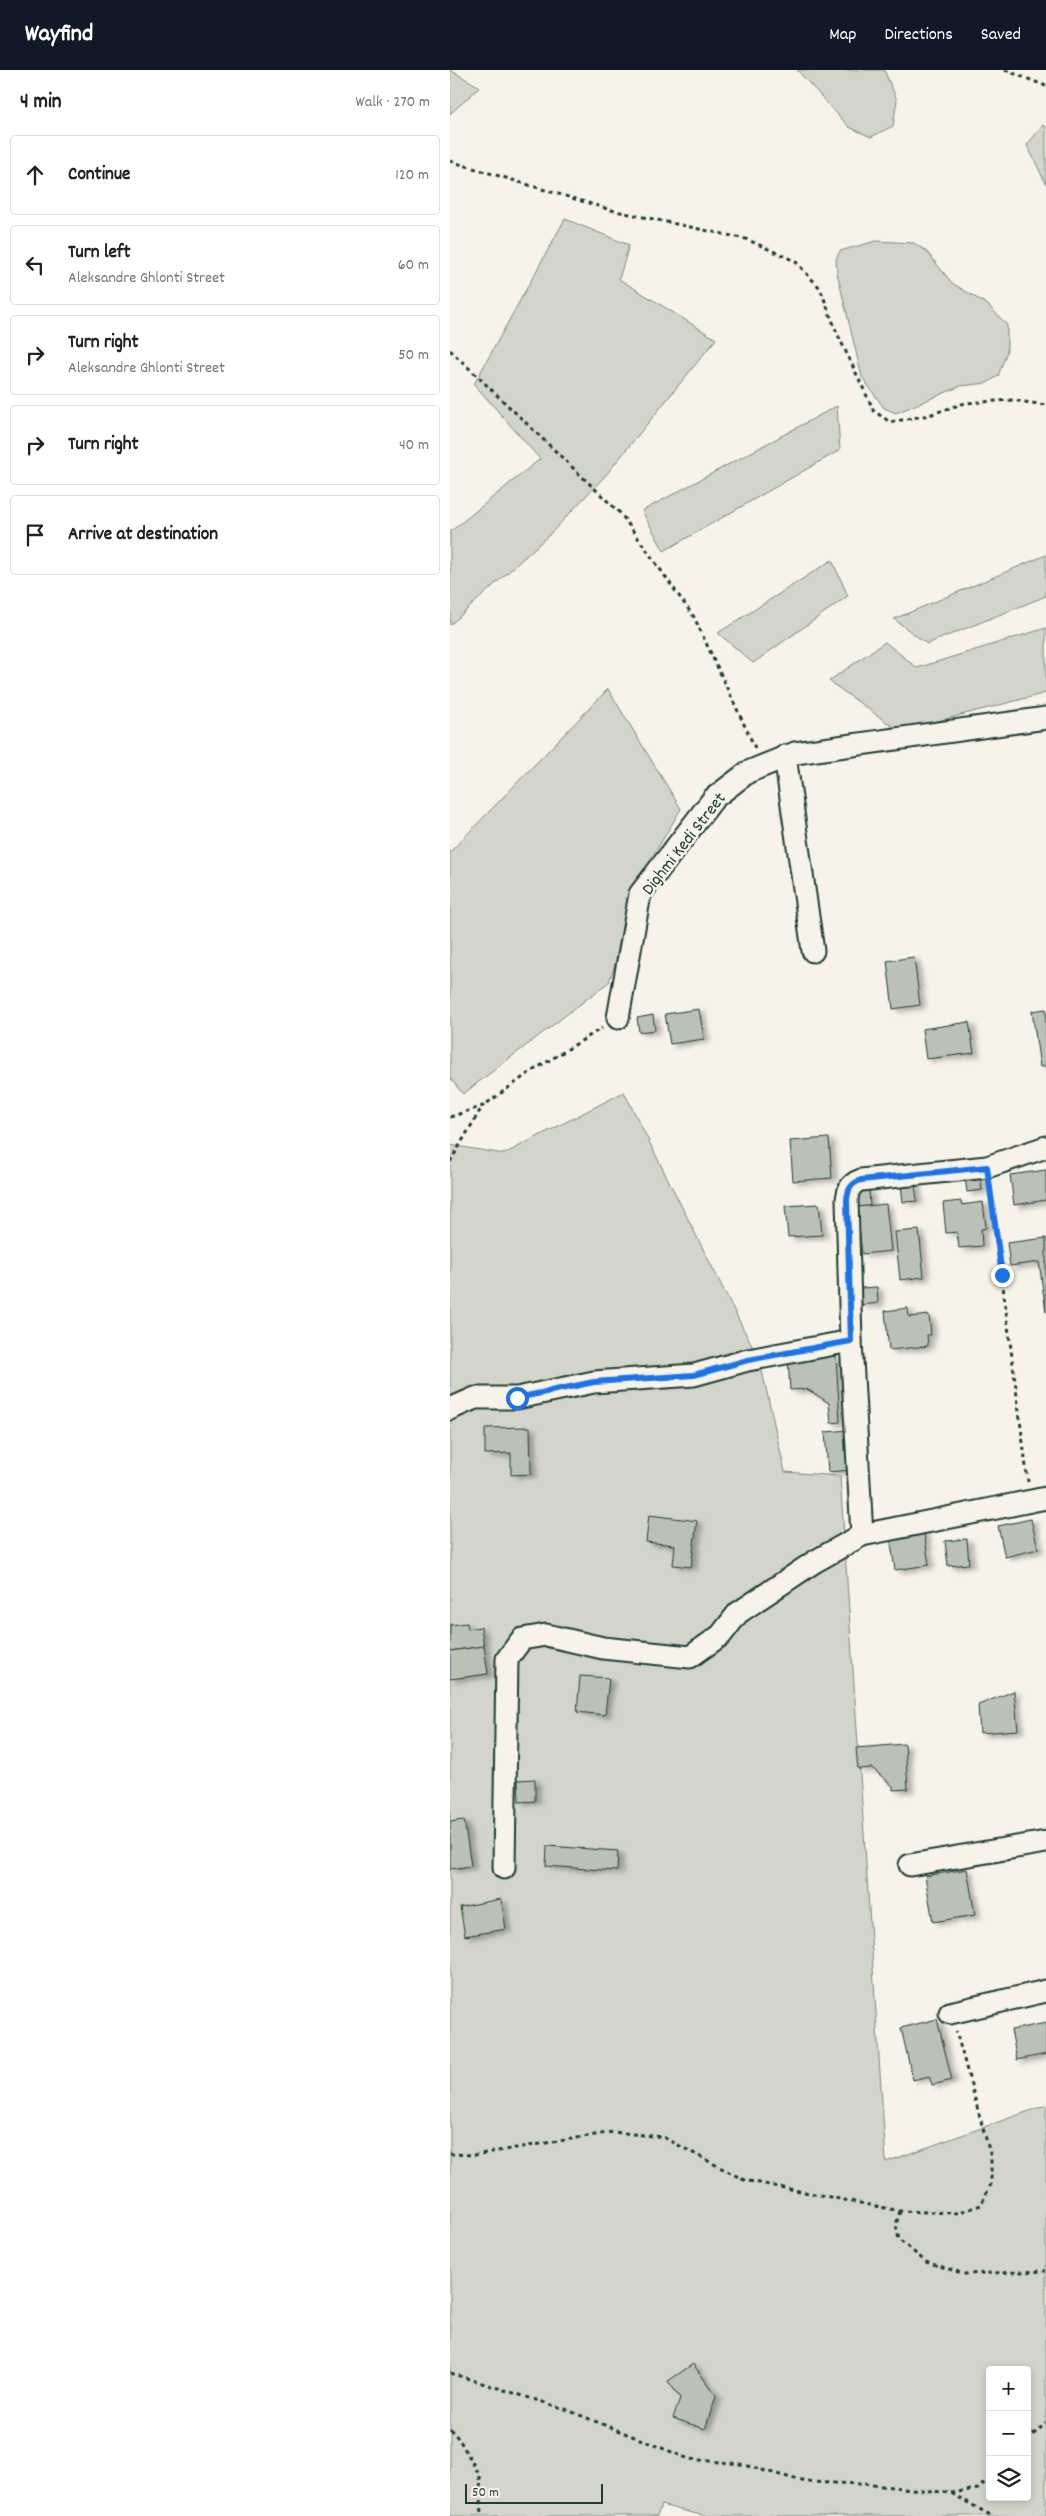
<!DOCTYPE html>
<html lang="en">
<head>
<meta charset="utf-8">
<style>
  :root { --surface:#fff; --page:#f2f2f2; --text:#202124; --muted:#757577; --line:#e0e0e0; --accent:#111827 }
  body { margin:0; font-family:Dekko,sans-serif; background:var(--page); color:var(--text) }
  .controls { position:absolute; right:15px; bottom:15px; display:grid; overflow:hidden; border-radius:5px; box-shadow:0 2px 8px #0003 }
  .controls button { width:45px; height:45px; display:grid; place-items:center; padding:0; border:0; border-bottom:1px solid var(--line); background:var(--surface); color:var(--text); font:25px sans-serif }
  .scale { position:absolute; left:15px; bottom:12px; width:138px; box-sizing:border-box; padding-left:5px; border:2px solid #1f3d34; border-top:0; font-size:14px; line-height:18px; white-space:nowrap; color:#1f3d34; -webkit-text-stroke:4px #f7f3e8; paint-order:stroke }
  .stop { position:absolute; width:15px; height:15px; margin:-11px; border:4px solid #1a73e8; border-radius:50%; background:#fff }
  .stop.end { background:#1a73e8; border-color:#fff; box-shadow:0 1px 5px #0008 }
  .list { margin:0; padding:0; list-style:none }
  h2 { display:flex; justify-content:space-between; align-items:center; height:65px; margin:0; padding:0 20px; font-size:21px }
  h2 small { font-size:16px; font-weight:400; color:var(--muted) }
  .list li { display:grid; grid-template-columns:32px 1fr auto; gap:15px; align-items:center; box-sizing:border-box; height:80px; margin:0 10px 10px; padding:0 10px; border:1px solid var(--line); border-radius:5px }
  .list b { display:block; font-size:19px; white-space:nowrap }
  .list p { margin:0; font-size:16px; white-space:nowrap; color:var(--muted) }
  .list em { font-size:16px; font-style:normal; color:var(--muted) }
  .icon { flex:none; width:28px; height:28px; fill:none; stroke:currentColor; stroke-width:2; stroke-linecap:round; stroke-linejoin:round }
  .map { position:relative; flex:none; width:596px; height:2446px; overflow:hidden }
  header { display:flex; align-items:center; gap:30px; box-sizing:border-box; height:70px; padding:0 25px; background:var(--accent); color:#fff }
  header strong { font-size:24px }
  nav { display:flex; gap:28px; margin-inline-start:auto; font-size:18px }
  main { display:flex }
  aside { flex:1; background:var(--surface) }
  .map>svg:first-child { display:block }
  .green { fill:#d3d5ca; stroke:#79897f; fill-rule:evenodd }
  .building { fill:#bbc1b6; stroke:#1f3d34; filter:url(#shadow) }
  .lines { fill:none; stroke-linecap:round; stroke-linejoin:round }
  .minor-casing { stroke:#1f3d34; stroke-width:25 }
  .path { stroke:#1f3d34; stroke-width:3; stroke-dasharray:4 4; stroke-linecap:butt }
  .minor { stroke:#f7f3e8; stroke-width:21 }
  .route { stroke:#1a73e8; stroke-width:6 }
  .labels { text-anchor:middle; stroke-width:5; stroke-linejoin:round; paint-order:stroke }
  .street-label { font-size:18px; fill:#1f3d34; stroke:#f7f3e8 }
</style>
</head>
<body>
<header>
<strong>Wayfind</strong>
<nav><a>Map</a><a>Directions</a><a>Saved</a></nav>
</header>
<main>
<aside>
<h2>4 min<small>Walk · 270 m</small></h2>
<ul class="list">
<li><svg class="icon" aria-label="ahead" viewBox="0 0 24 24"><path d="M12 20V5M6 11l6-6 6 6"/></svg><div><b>Continue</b></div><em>120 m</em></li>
<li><svg class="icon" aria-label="left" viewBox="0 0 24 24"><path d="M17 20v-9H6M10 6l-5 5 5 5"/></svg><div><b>Turn left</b><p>Aleksandre Ghlonti Street</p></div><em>60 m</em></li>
<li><svg class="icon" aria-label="right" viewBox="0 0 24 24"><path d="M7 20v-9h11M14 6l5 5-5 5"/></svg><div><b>Turn right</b><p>Aleksandre Ghlonti Street</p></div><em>50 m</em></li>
<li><svg class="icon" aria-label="right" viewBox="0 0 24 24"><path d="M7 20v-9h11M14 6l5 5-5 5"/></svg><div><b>Turn right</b></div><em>40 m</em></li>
<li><svg class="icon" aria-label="arrive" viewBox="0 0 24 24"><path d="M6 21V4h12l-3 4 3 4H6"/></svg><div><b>Arrive at destination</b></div></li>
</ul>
</aside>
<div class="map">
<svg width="596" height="2446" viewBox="0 0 596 2446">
  <defs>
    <filter id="shadow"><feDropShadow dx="5.5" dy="3" stdDeviation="2.5" flood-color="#0004"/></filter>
  </defs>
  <rect width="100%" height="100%" fill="#f7f3e8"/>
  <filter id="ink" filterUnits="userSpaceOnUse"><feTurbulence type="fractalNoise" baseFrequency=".02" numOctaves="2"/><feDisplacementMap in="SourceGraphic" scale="10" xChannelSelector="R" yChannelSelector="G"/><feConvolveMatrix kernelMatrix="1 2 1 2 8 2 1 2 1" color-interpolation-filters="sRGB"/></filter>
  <g filter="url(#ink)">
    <!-- green -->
    <g class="green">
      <polygon points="0,0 30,17 0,44"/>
      <polygon points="347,0 434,0 447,30 443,56 421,67 399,57"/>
      <polygon points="593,55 596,57 596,114 577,75"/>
      <polygon points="115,149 179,175 169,209 266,269 155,406 100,464 0,555 0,462 90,389 24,314"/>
      <polygon points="426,171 464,173 476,181 502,213 538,235 557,255 557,281 548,306 537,313 511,316 446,343 434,338 412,307 387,203 386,189 390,181"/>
      <polygon points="387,336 390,380 214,481 192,441"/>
      <polygon points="596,485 596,526 477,574 444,549"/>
      <polygon points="382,490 398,526 303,593 268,563"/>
      <polygon points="596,558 596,623 449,661 379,611 435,572 467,598"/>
      <polygon points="158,619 231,739 201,789 159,912 13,1024 0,1008 0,782"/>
      <path d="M 174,1022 L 310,1292 L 335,1402 L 390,1406 L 436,2092 L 596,2035 L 596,2446 L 255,2446 L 211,2435 L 207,2446 L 0,2446 L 0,1075 L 54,1084 ZM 540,2300 L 577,2300 L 577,2427 L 540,2427 Z"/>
    </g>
    <!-- building -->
    <g class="building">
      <polygon points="464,887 470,935 443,939 437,891"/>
      <polygon points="249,939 254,969 220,974 215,944"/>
      <polygon points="596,939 596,996 590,997 582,941"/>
      <polygon points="203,945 205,960 189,962 187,948"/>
      <polygon points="519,952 524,983 476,989 472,959"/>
      <polygon points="379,1068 382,1108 343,1111 340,1071"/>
      <polygon points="596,1100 596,1130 564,1135 560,1105"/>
      <polygon points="530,1105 532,1120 517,1122 515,1107"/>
      <polygon points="465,1113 467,1131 453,1132 451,1114"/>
      <polygon points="419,1119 420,1136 407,1137 405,1121"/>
      <polygon points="511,1131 512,1135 533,1132 536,1158 531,1159 532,1176 509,1178 507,1162 496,1163 493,1133"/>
      <polygon points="369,1134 372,1165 338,1167 335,1136"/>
      <polygon points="436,1134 441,1181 412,1184 407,1137"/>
      <polygon points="469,1160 474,1207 450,1210 445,1162"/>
      <polygon points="596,1168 596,1242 589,1192 560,1196 557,1173"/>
      <polygon points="427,1217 428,1233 412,1235 410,1218"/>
      <polygon points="458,1238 459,1247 479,1245 481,1265 477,1265 478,1276 439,1280 435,1241"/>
      <polygon points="386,1286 390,1352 381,1353 379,1333 357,1319 340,1320 338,1289"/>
      <polygon points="80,1357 81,1404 61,1405 61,1383 35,1384 35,1358"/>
      <polygon points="399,1360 402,1400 378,1402 375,1362"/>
      <polygon points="199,1445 247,1451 241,1497 223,1495 225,1475 196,1472"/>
      <polygon points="581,1449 588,1479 555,1487 548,1456"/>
      <polygon points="474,1462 479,1495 445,1500 440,1467"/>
      <polygon points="517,1469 519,1494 498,1496 495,1471"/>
      <polygon points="17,1553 18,1559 31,1557 34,1576 0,1581 0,1555"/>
      <polygon points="34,1576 38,1604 0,1609 0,1581"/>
      <polygon points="130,1606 159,1608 155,1645 127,1642"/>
      <polygon points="564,1621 568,1660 530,1663 528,1635"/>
      <polygon points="455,1674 458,1719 443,1720 443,1716 422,1698 408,1699 406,1678"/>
      <polygon points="85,1709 85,1731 69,1732 68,1710"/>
      <polygon points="14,1750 21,1796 0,1799 0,1752"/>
      <polygon points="97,1776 168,1781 167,1801 96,1796"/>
      <polygon points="517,1799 525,1845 483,1852 475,1806"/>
      <polygon points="51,1829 56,1859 15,1866 10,1837"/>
      <polygon points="487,1949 502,2010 482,2015 479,2006 463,2010 451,1958"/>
      <polygon points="596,1953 596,1984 567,1990 561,1960"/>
      <polygon points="243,2294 266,2326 255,2359 223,2348 230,2328 218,2311"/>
    </g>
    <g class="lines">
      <defs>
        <g id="minor">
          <polyline points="335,686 363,881"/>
          <polyline points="168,948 190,824 264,728 298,702 345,683 596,648"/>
          <polyline points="0,1339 25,1328 67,1328 144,1312 244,1305 298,1290 401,1271"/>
          <path d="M 412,1465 L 401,1271 L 397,1130 C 398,1120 400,1114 411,1110 L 537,1097 L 596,1077"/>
          <polyline points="460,1795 596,1772"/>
          <polyline points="54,1798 57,1589 72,1569 96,1565 153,1578 240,1587 271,1565 288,1543 364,1492 412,1465 596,1428"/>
          <polyline points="500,1943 596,1921"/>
        </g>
      </defs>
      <!-- minor casing -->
      <use href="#minor" class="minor-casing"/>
      <!-- path -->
      <g class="path">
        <polyline points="555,0 596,16"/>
        <polyline points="0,91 161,140 296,169 345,191 370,218 387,263 424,341 440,352 479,345 515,333 561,330 596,335"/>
        <polyline points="0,280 171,444 244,547 306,680"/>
        <polyline points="0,1047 33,1036 79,1003 152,958"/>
        <polyline points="0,1092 32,1037"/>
        <polyline points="540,1115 578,1412"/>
        <polyline points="0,2084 24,2085 163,2062 213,2067 294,2110 450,2141 508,2143 531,2135 541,2114 541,2087 506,1961"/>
        <polyline points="450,2141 446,2155 449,2170 476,2192 515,2204 596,2201"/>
        <polyline points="0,2303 115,2339 239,2389 290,2394 356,2412 413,2414 501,2423 542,2446"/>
        <polyline points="0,2359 9,2369 30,2406 32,2446"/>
        <polyline points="577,2370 596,2353"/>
        <polyline points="501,2423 528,2419 540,2407"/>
      </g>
      <!-- minor -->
      <use href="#minor" class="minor"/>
    </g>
  </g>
  <g class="lines" filter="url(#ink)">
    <!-- route -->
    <path class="route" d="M 67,1328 L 144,1312 L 244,1305 L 298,1290 L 401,1271 L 397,1130 C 398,1120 400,1114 411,1110 L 537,1097 L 552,1205"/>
  </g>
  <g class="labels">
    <!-- street labels -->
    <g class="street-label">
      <text transform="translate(233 773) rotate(-52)" y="6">Dighmi Kedi Street</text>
    </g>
  </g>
</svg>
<div class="controls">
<button>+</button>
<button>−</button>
<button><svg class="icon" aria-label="layers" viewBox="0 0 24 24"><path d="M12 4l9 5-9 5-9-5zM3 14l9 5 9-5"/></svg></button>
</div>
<div class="scale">50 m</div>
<div class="stop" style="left:67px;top:1328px"></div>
<div class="stop end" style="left:552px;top:1205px"></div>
</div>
</main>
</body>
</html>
